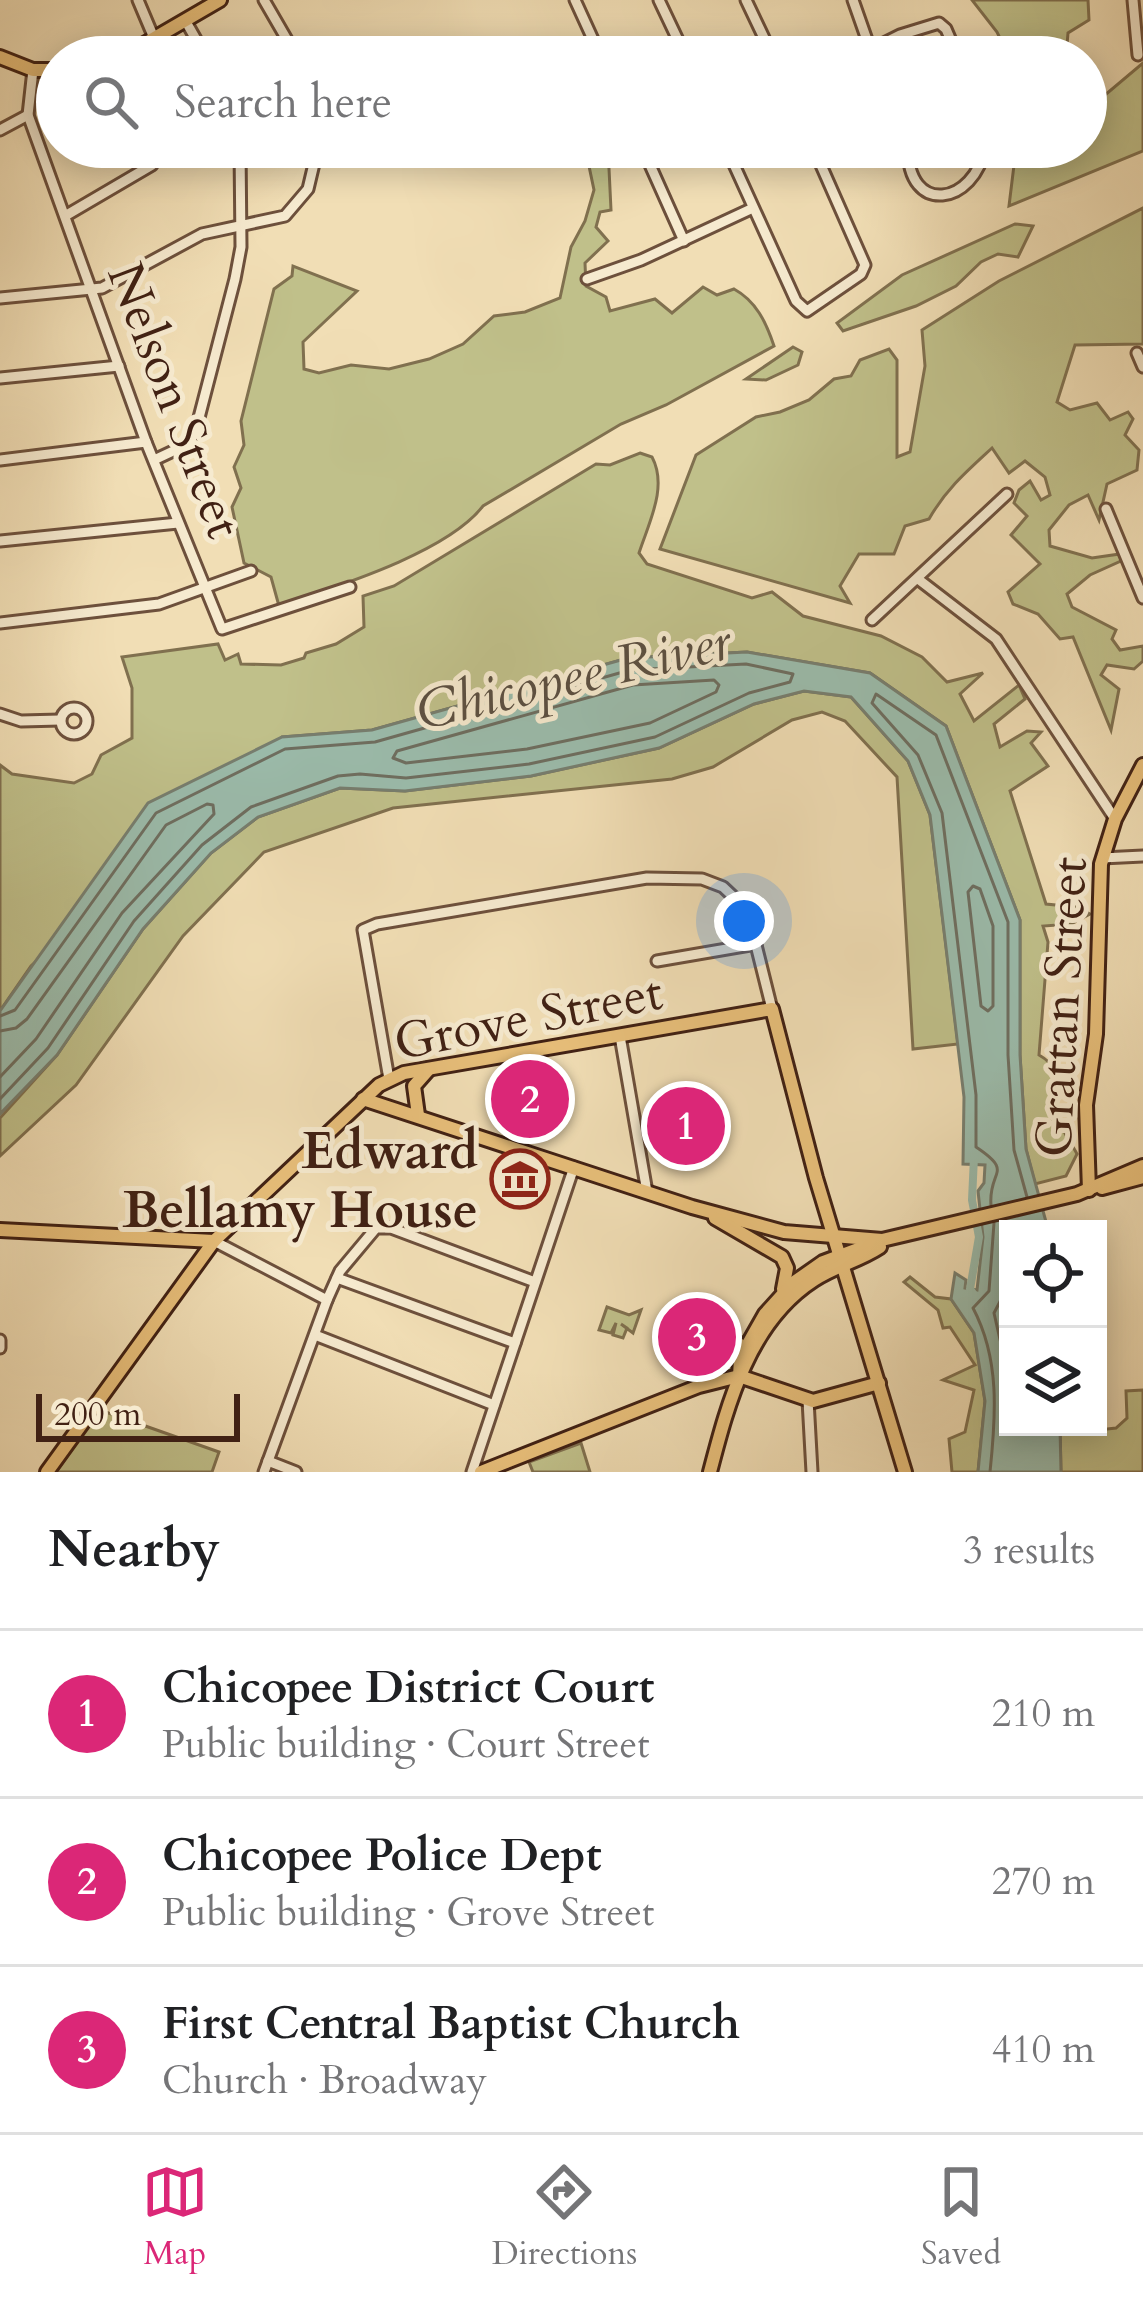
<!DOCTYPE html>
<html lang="en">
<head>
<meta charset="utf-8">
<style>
  :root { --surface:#fff; --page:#f6f6f6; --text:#202124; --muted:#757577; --line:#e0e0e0; --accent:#db2777 }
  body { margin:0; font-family:Cardo,serif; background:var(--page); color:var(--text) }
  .controls { position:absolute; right:36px; bottom:36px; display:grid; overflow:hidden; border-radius:0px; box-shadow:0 6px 30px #0003 }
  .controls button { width:108px; height:108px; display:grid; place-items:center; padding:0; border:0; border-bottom:3px solid var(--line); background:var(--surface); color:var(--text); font:60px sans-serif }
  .scale { position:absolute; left:36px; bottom:30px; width:204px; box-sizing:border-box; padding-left:12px; border:6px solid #412114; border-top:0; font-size:33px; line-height:42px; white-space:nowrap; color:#412114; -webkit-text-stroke:9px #f6eacf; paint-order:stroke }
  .you { position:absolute; left:744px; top:921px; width:42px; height:42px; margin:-30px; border:9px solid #fff; border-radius:50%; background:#1a73e8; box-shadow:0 0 0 18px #1a73e833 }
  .badge { display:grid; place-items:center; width:78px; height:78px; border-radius:50%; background:var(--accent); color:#fff; font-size:39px; font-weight:700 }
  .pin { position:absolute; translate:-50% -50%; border:6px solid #fff; box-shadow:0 3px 12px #0006 }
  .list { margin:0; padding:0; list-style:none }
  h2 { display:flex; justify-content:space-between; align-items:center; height:156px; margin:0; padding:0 48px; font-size:51px }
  h2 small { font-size:39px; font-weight:400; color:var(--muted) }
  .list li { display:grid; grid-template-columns:78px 1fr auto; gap:36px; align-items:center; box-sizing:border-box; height:168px; padding:0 48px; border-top:3px solid var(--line) }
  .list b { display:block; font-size:45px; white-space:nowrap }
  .list p { margin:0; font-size:39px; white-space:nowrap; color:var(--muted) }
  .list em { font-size:39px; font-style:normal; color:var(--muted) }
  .icon { flex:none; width:66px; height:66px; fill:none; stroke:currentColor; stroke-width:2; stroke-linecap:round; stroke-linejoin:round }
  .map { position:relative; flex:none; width:1143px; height:1472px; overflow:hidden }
  .search { position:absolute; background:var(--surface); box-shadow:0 6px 30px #0003; left:36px; right:36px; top:36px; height:132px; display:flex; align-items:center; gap:30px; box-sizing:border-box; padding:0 42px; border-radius:66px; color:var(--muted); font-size:45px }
  .sheet { height:660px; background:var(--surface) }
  nav { display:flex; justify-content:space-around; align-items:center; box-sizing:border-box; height:168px; border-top:3px solid var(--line); background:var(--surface); font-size:33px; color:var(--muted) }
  nav a { display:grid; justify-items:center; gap:6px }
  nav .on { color:var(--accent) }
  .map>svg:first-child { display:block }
  .green { fill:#c0c08a; stroke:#80704f; stroke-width:3 }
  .water { fill:#9bbcac; stroke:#777e6f; stroke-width:3 }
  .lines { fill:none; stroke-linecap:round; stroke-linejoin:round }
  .shore { stroke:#6e6e60; stroke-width:3 }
  .canal { stroke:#9bbcac; stroke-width:8 }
  .minor-casing { stroke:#6d503c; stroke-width:15 }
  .major-casing { stroke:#412114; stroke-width:18 }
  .minor { stroke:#f6eacf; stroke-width:9 }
  .major { stroke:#e8bf7a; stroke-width:12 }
  .labels { text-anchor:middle; stroke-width:10; stroke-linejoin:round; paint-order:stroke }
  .street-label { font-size:51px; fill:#412114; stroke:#f6eacf }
  .poi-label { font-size:51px; font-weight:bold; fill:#412114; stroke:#f6eacf; text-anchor:end }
  .water-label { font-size:54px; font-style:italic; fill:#5c5042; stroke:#f6eacf }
</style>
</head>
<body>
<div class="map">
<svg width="1143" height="1472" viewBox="0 0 1143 1472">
  <rect width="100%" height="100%" fill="#f1deb5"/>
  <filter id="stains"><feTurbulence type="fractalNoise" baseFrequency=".00167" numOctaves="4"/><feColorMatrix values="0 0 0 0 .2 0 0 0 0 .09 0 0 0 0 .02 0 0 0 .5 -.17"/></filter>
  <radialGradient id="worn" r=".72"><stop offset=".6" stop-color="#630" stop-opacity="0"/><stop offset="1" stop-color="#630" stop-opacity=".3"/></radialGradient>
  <!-- green -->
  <g class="green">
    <polygon points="972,0 1088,0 1089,20 1068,33 1066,57 1009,57 997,32"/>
    <polygon points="1143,63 1143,151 1009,206 1014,165 1023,159 1025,147 1086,147 1086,111"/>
    <path d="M 585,147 L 608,148 L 611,210 L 600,212 L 596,227 L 608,241 L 585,263 L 586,286 L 606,297 L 610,311 L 655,299 L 672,313 L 703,287 L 717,295 L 734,289 C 756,301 766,322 774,346 L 666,405 L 621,424 L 483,506 C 447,553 335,587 279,606 L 271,577 L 244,563 L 232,507 L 241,488 L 234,467 L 244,445 L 241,421 L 274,289 L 292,276 L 293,266 L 357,291 L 303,342 L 304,369 L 319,373 L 351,365 L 389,369 L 429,359 L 463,344 L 494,316 L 525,312 L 560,298 L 571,247 L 585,221 L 594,190 Z"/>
    <path d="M 1143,208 L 1143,344 L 1075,345 L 1057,402 L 1070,410 L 1097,403 L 1110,420 L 1128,412 L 1133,419 L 1125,435 L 1139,450 L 1137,470 L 1107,484 L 1099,520 L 1088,495 L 1069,505 L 1049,530 L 1050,546 L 1092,558 L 1120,554 L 1123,560 L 1090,575 L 1067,594 L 1072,607 L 1116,630 L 1112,639 L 1120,650 L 1143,646 L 1143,661 L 1134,669 L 1107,665 L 1101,675 L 1119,689 L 1111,730 L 1073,637 L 1060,639 L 1038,614 L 1013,604 L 1008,592 L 1040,564 L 1011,535 L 1027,516 L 1014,503 L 1019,490 L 1030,481 L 1041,500 L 1050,495 L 1045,477 L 1025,461 L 1009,473 L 992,448 C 967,471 946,489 929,519 L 905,526 L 894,554 L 859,554 L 840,586 L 850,603 L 660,549 L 696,455 L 756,417 L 780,412 L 809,400 L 834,379 L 851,376 L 860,360 L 889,349 L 897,360 L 897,457 L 910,452 L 925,366 L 922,330 L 999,281 Z"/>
    <polygon points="1015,224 1033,226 1018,257 998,254 981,262 956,286 916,306 843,331 837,323 902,275"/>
    <polygon points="793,347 802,352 798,365 766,380 746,379"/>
    <path d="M 640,453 L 652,457 C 668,487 649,522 639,553 L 647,564 L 752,598 L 772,592 L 803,616 L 881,636 L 922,657 L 947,682 L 983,673 L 960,694 L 974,721 L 1019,685 L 1025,699 L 994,724 L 1000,747 L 1027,731 L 1041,732 L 1031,743 L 1048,766 L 1010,791 L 1046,904 L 1076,907 L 1090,914 L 1071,924 L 1043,926 L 1048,942 L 1039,1055 C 1064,1069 1052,1084 1055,1108 C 1057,1123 1070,1141 1077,1154 L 1066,1176 L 1035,1184 L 1026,1149 L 1020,1055 L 1020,920 L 946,726 L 870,673 L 747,652 L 628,658 L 372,730 L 282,737 L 31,966 L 0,1011 L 0,765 L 12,774 L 74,783 L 92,774 L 101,755 L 132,738 L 132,688 L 122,657 L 218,644 L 225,660 L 238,654 L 241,664 L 281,665 L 304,658 L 306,653 L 336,644 L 364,627 L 363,596 L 394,586 L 596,464 L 610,465 Z"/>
    <polygon points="804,691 851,697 908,761 930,815 958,1044 913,1049 897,777 845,721 822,712 792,720 713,767 672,779 393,808 264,852 183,936 76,1085 0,1156 0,1118 57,1055 143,929 211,853 258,817 340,788 405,791 531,776 659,748 754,704"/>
    <polygon points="910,1277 935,1297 951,1299 974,1333 985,1401 978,1472 952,1472 949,1439 965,1432 974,1390 943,1380 975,1365 950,1327 943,1328 938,1310 904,1282"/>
    <polygon points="607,1307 629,1315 641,1310 633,1333 621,1324 627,1328 623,1338 613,1335 616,1323 611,1333 599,1330"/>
    <polygon points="1143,1390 1143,1472 1061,1472 1060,1427 1079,1427 1081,1432 1116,1428 1127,1418 1126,1391"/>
    <polygon points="100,1410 219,1452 212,1472 56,1472"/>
    <polygon points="581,1443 590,1472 533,1472 529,1462"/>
  </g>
  <!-- water -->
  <polygon class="water" points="747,652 870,673 946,726 1020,920 1020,1055 1026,1149 1048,1229 1008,1229 1008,1427 1060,1427 1061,1472 978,1472 985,1401 974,1333 951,1299 955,1273 966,1280 965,1288 977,1290 983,1237 978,1191 984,1183 985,1165 963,1164 964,1097 930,815 908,761 851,697 804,691 754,704 659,748 531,776 405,791 340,788 258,817 211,853 143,929 57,1055 0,1114 0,1011 148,803 282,737 372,730 628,658"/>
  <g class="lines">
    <!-- shore -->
    <g class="shore">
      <polygon points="714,680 719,685 716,692 650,723 527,749 406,763 393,758 397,751 633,685"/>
      <polygon points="973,886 980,889 993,926 993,1006 988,1011 981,1006 968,892"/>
      <polyline points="0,1016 15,1010 156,813 285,749 375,742 630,670 746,664 793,674 790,682 749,693 655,737 529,764 406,778 360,774 338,776 251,807 202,845 134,921 48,1048 0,1099"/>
      <polyline points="0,1031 16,1028 27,1019 166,825 207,804 213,805 214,814 122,913 36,1039 0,1077"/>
      <path d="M 991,1205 C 988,1170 1015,1173 976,1147 L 976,1095 L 942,813 L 918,755 L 872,703 L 876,694 L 936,735 L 1008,922 L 1008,1055 L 1014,1150 L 1027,1197"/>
      <polyline points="1008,1259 1004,1294 994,1313 1008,1375"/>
      <path d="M 990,1472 C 996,1415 1000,1359 973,1308 L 989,1291 L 994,1223"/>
    </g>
    <!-- canal -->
    <polyline class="canal" points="974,1157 972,1200 979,1237 970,1289 974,1295"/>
    <defs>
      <g id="minor">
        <polyline points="138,0 154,38"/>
        <polyline points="264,0 297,57"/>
        <polyline points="575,0 601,57"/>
        <polyline points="659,0 686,57"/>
        <polyline points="746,0 773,57"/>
        <polyline points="853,0 873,57"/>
        <polyline points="1133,0 1138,55"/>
        <polyline points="185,20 206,57"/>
        <polyline points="870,50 900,35 939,23 946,29 958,57"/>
        <polyline points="33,70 28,115 146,442 222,629 350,587"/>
        <polyline points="0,130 28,115"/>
        <polyline points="642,147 684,241"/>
        <polyline points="726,147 796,301 807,311 861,274 865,265 813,147"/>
        <path d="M 908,147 C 907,217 975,205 985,147"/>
        <polyline points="65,216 152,165 155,160 151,147"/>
        <polyline points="587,279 641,260 753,208"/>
        <polyline points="0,298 102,288 202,234 285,216 308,189 318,147"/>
        <polyline points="1137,353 1143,367"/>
        <polyline points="0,378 119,366"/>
        <polyline points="0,460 146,442"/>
        <polyline points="154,460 188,444 195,433 235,279 241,247 240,147"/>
        <polyline points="1106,509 1143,598"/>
        <polyline points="0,541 178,523"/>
        <polyline points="918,579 996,639 1115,819"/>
        <polyline points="872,620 1007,494"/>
        <polyline points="0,623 159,604 251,571"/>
        <circle cx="74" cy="721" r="13"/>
        <polyline points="0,714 21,721 60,720"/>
        <polyline points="1102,858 1143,856"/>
        <polyline points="657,961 756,944"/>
        <polyline points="620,1036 647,1192"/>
        <polyline points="389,1079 363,930 377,924 647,878 702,879 723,887 742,905 751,925 772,1009"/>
        <polyline points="214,1241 327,1300"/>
        <polyline points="337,1278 515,1343"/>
        <polyline points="315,1335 494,1405"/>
        <polyline points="0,1340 0,1348"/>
        <polyline points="808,1400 812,1472"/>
        <polyline points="268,1461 296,1472"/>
        <polyline points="264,1472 327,1300 340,1271 376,1228 391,1228 535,1282"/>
        <polyline points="472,1472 574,1167"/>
      </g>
      <g id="major">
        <polyline points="0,57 33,70 57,70"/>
        <polyline points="122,57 220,0"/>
        <polyline points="363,1099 692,1207 784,1232 882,1240"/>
        <polyline points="418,1115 414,1086 429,1069"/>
        <polyline points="1102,1188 1143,1177"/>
        <polyline points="1089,1190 1086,1105 1096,1034 1101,864 1115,819 1143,765"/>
        <polyline points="715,1218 782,1257 787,1268 783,1289"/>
        <polyline points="0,1230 214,1241"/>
        <polyline points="739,1376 740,1358 765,1314 793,1283 823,1262 882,1240 1077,1194 1143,1166"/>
        <polyline points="739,1376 813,1401 879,1383"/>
        <polyline points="704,1381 739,1344"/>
        <polyline points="47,1472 214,1241 379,1085 404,1073 772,1009 816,1178 905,1472"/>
        <polyline points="481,1472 699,1386 739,1376"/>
        <path d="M 710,1472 C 728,1403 749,1322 814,1280 C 835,1266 859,1261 880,1247"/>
      </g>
    </defs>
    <!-- minor casing -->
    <use href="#minor" class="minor-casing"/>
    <!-- major casing -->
    <use href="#major" class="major-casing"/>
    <!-- minor -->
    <use href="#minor" class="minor"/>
    <!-- major -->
    <use href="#major" class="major"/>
  </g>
  <!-- icons -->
  <defs>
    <symbol id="museum-ring" viewBox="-11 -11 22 22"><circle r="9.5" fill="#f6eacf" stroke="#8f2418" stroke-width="1.5"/><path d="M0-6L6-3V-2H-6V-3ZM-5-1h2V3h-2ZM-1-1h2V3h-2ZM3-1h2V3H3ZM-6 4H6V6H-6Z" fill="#8f2418"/></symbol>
  </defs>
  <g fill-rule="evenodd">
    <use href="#museum-ring" x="487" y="1146" width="66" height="66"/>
  </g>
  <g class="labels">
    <!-- street labels -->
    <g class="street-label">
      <text transform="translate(176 400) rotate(69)" y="18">Nelson Street</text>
      <text transform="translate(1060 1007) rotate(-87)" y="18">Grattan Street</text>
      <text transform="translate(528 1016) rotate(-11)" y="18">Grove Street</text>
    </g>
    <!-- poi labels -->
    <g class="poi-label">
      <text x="478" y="1168">Edward<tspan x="478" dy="59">Bellamy House</tspan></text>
    </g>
    <!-- water labels -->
    <g class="water-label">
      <text transform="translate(573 675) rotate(-13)" y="19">Chicopee River</text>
    </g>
  </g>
  <rect width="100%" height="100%" filter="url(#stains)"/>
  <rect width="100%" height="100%" fill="url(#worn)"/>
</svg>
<div class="controls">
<button><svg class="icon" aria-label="locate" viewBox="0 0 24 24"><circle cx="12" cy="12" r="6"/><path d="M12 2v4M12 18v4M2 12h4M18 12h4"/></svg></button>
<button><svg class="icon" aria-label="layers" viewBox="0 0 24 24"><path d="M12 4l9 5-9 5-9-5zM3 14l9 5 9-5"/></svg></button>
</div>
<div class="scale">200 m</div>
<div class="you"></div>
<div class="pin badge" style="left:686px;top:1126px">1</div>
<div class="pin badge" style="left:530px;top:1099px">2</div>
<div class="pin badge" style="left:697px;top:1337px">3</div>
<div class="search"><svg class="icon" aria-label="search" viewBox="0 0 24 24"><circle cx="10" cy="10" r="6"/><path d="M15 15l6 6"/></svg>Search here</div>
</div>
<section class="sheet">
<h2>Nearby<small>3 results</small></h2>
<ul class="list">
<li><span class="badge">1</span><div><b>Chicopee District Court</b><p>Public building · Court Street</p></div><em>210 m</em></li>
<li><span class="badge">2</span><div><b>Chicopee Police Dept</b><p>Public building · Grove Street</p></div><em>270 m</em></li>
<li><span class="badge">3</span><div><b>First Central Baptist Church</b><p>Church · Broadway</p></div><em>410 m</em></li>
</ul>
</section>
<nav>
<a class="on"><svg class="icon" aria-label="map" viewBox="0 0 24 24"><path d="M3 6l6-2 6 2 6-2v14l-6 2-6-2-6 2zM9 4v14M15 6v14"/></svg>Map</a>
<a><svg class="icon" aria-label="directions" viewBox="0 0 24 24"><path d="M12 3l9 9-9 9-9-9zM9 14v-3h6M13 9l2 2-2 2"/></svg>Directions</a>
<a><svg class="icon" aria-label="saved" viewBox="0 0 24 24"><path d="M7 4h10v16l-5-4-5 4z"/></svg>Saved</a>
</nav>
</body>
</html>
